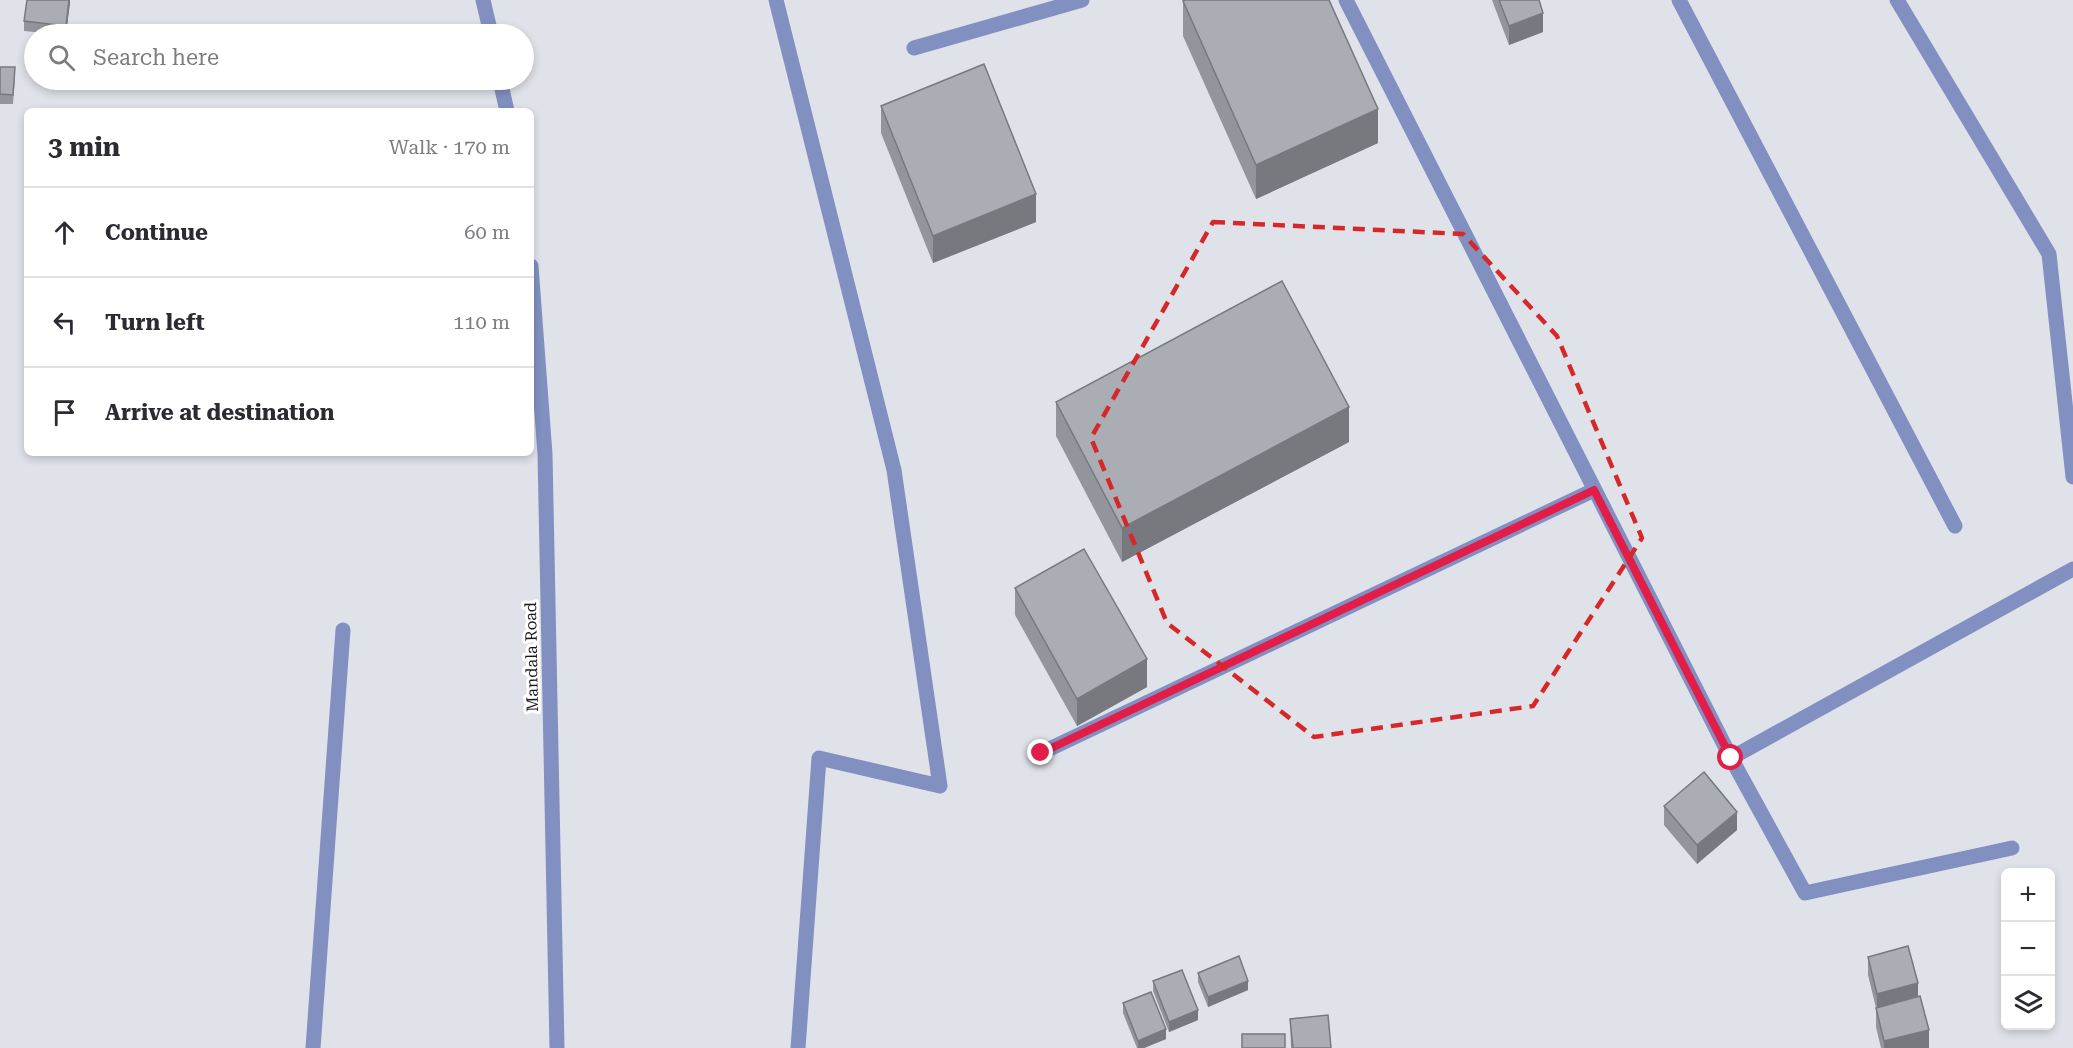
<!DOCTYPE html>
<html lang="en">
<head>
<meta charset="utf-8">
<style>
  :root { --surface:#fff; --page:#f7f7f7; --text:#2b2b33; --muted:#7c7c81; --line:#e1e1e2 }
  body { margin:0; font-family:"Roboto Serif",serif; background:var(--page); color:var(--text) }
  .controls { position:absolute; right:18px; bottom:18px; display:grid; overflow:hidden; border-radius:9px; box-shadow:0 3px 9px #0003 }
  .controls button { width:54px; height:54px; display:grid; place-items:center; padding:0; border:0; border-bottom:2px solid var(--line); background:var(--surface); color:var(--text); font:30px sans-serif }
  .stop { position:absolute; width:18px; height:18px; margin:-14px; border:4px solid #e11d48; border-radius:50%; background:#fff }
  .stop.end { background:#e11d48; border-color:#fff; box-shadow:0 2px 6px #0008 }
  .list { margin:0; padding:0; list-style:none }
  h2 { display:flex; justify-content:space-between; align-items:center; height:78px; margin:0; padding:0 24px; font-size:26px }
  h2 small { font-size:20px; font-weight:400; color:var(--muted) }
  .list li { display:grid; grid-template-columns:39px 1fr auto; gap:18px; align-items:center; box-sizing:border-box; height:90px; padding:0 24px; border-top:2px solid var(--line) }
  .list b { display:block; font-size:22px; white-space:nowrap }
  .list em { font-size:20px; font-style:normal; color:var(--muted) }
  .icon { flex:none; width:33px; height:33px; fill:none; stroke:currentColor; stroke-width:2; stroke-linecap:round; stroke-linejoin:round }
  .map { position:relative; flex:none; width:2073px; height:1048px; overflow:hidden }
  .search { position:absolute; background:var(--surface); box-shadow:0 3px 9px #0003; left:24px; top:24px; width:510px; height:66px; display:flex; align-items:center; gap:15px; box-sizing:border-box; padding:0 21px; border-radius:33px; color:var(--muted); font-size:22px }
  .panel { position:absolute; background:var(--surface); box-shadow:0 3px 9px #0003; left:24px; top:108px; width:510px; height:348px; border-radius:9px }
  .map>svg:first-child { display:block }
  .lines { fill:none; stroke-linecap:round; stroke-linejoin:round }
  .street { stroke:#8290c1; stroke-width:15 }
  .wall { fill:#92959b }
  .shaded-wall { fill:#77797e }
  .building { fill:#aaadb4; stroke:#77797e; stroke-width:1.5 }
  .route { stroke:#e11d48; stroke-width:8 }
  .marked { fill:none; stroke:#d62828; stroke-width:4.5; stroke-dasharray:12 8; stroke-linejoin:round }
  .labels { text-anchor:middle; stroke-width:6; stroke-linejoin:round; paint-order:stroke }
  .street-label { font-size:16px; fill:#151619; stroke:#fff }
</style>
</head>
<body>
<div class="map">
<svg width="2073" height="1048" viewBox="0 0 2073 1048">
  <rect width="100%" height="100%" fill="#e0e2e9"/>
  <g class="lines">
    <!-- street -->
    <g class="street">
      <polyline points="483,0 491,34"/>
      <polyline points="776,0 894,470 940,786 819,758 798,1048"/>
      <polyline points="1346,0 1731,758 1805,893 2012,848"/>
      <polyline points="1679,0 1955,526"/>
      <polyline points="1897,0 2049,254 2073,477"/>
      <polyline points="914,48 1082,0"/>
      <polyline points="500,80 507,111"/>
      <polyline points="531,266 545,454 557,1048"/>
      <polyline points="1041,753 1594,490"/>
      <polyline points="1731,758 2073,569"/>
      <polyline points="313,1048 343,630"/>
    </g>
  </g>
  <!-- wall -->
  <g class="wall">
    <polygon points="70,0 66,34 54,34 24,31 24,21"/>
    <polygon points="1492,0 1539,0 1543,32 1509,45"/>
    <polygon points="1183,1 1378,143 1256,199 1183,36"/>
    <polygon points="0,67 15,77 13,104 0,104"/>
    <polygon points="881,106 1036,222 933,263 881,133"/>
    <polygon points="1056,402 1349,442 1122,562 1056,436"/>
    <polygon points="1015,588 1147,687 1077,726 1015,615"/>
    <polygon points="1664,806 1737,830 1697,864 1664,825"/>
    <polygon points="1868,957 1918,997 1929,1048 1881,1048 1876,1027 1876,1008 1868,975"/>
    <polygon points="1198,973 1248,990 1208,1007 1198,982"/>
    <polygon points="1153,981 1198,1020 1169,1032 1153,991"/>
    <polygon points="1123,1003 1166,1039 1144,1048 1137,1048 1123,1013"/>
    <polygon points="1290,1019 1331,1048 1291,1048"/>
  </g>
  <!-- shaded-wall -->
  <g class="shaded-wall">
    <polygon points="69,0 70,0 70,3 66,34 66,26"/>
    <polygon points="1543,13 1543,32 1509,45 1509,26"/>
    <polygon points="1378,109 1378,143 1256,199 1256,165"/>
    <polygon points="1036,194 1036,222 933,263 933,236"/>
    <polygon points="1349,407 1349,442 1122,562 1122,528"/>
    <polygon points="1147,659 1147,687 1077,726 1077,699"/>
    <polygon points="1737,812 1737,830 1697,864 1697,845"/>
    <polygon points="1248,981 1248,990 1208,1007 1208,997"/>
    <polygon points="1918,983 1918,1002 1877,1013 1877,994"/>
    <polygon points="1198,1010 1198,1020 1169,1032 1169,1022"/>
    <polygon points="1166,1029 1166,1039 1144,1048 1138,1048 1138,1041"/>
    <polygon points="1929,1030 1929,1048 1884,1048 1884,1041"/>
  </g>
  <!-- building -->
  <g class="building">
    <polygon points="27,0 69,0 66,26 24,21"/>
    <polygon points="1185,0 1329,0 1378,109 1256,165 1183,1"/>
    <polygon points="1499,0 1539,0 1543,13 1509,26"/>
    <polygon points="984,64 1036,194 933,236 881,106"/>
    <polygon points="0,67 15,67 13,95 0,94"/>
    <polygon points="1282,281 1349,407 1122,528 1056,402"/>
    <polygon points="1084,549 1147,659 1077,699 1015,588"/>
    <polygon points="1704,772 1737,812 1697,845 1664,806"/>
    <polygon points="1908,946 1918,983 1877,994 1868,957"/>
    <polygon points="1239,956 1248,981 1208,997 1198,973"/>
    <polygon points="1182,970 1198,1010 1169,1022 1153,981"/>
    <polygon points="1151,992 1166,1029 1138,1041 1123,1003"/>
    <polygon points="1920,996 1929,1030 1884,1041 1876,1008"/>
    <polygon points="1328,1015 1331,1048 1293,1048 1290,1019"/>
    <rect x="1242" y="1034" width="43" height="14"/>
  </g>
  <g class="lines">
    <!-- route -->
    <polyline class="route" points="1041,753 1594,490 1731,758"/>
  </g>
  <!-- marked area -->
  <path class="marked" d="M 1213,222 L 1463,234 L 1557,336 L 1642,538 L 1533,706 L 1314,737 L 1167,623 L 1091,438 Z"/>
  <g class="labels">
    <!-- street labels -->
    <g class="street-label">
      <text transform="translate(531 657) rotate(-91)" y="6">Mandala Road</text>
    </g>
  </g>
</svg>
<div class="controls">
<button>+</button>
<button>−</button>
<button><svg class="icon" aria-label="layers" viewBox="0 0 24 24"><path d="M12 4l9 5-9 5-9-5zM3 14l9 5 9-5"/></svg></button>
</div>
<div class="stop" style="left:1731px;top:758px"></div>
<div class="stop end" style="left:1041px;top:753px"></div>
<div class="search"><svg class="icon" aria-label="search" viewBox="0 0 24 24"><circle cx="10" cy="10" r="6"/><path d="M15 15l6 6"/></svg>Search here</div>
<section class="panel">
<h2>3 min<small>Walk · 170 m</small></h2>
<ul class="list">
<li><svg class="icon" aria-label="ahead" viewBox="0 0 24 24"><path d="M12 20V5M6 11l6-6 6 6"/></svg><div><b>Continue</b></div><em>60 m</em></li>
<li><svg class="icon" aria-label="left" viewBox="0 0 24 24"><path d="M17 20v-9H6M10 6l-5 5 5 5"/></svg><div><b>Turn left</b></div><em>110 m</em></li>
<li><svg class="icon" aria-label="arrive" viewBox="0 0 24 24"><path d="M6 21V4h12l-3 4 3 4H6"/></svg><div><b>Arrive at destination</b></div></li>
</ul>
</section>
</div>
</body>
</html>
